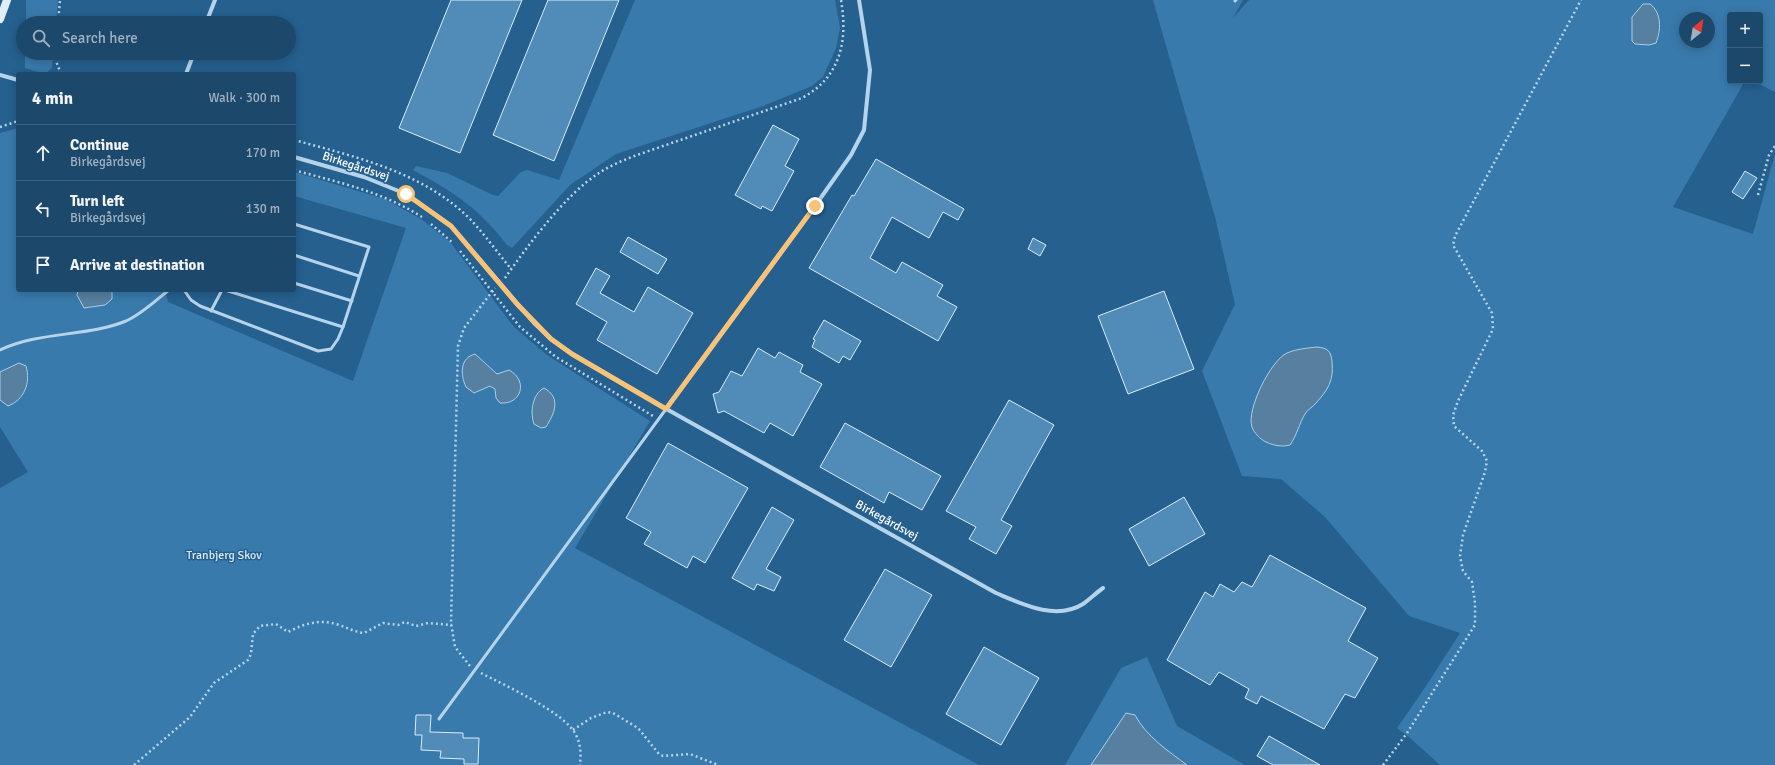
<!DOCTYPE html>
<html lang="en">
<head>
<meta charset="utf-8">
<style>
  :root { --surface:#1c486b; --page:#254f71; --text:#f1f3f6; --muted:#a0b2c1; --line:#3a607e }
  body { margin:0; font-family:Signika,sans-serif; background:var(--page); color:var(--text) }
  .controls { position:absolute; right:12px; top:12px; display:grid; overflow:hidden; border-radius:4px; box-shadow:0 2px 10px #0003 }
  .controls button { width:36px; height:36px; display:grid; place-items:center; padding:0; border:0; border-bottom:1px solid var(--line); background:var(--surface); color:var(--text); font:20px sans-serif }
  .compass { position:absolute; left:1679px; top:12px; width:36px; height:36px; border-radius:50%; background:var(--surface); box-shadow:0 2px 10px #0003; rotate:30deg }
  .stop { position:absolute; width:12px; height:12px; margin:-9px; border:3px solid #f6c379; border-radius:50%; background:#fff }
  .stop.end { background:#f6c379; border-color:#fff; box-shadow:0 1px 4px #0008 }
  .list { margin:0; padding:0; list-style:none }
  h2 { display:flex; justify-content:space-between; align-items:center; height:52px; margin:0; padding:0 16px; font-size:17px }
  h2 small { font-size:13px; font-weight:400; color:var(--muted) }
  .list li { display:grid; grid-template-columns:26px 1fr auto; gap:12px; align-items:center; box-sizing:border-box; height:56px; padding:0 16px; border-top:1px solid var(--line) }
  .list b { display:block; font-size:15px; white-space:nowrap }
  .list p { margin:0; font-size:13px; white-space:nowrap; color:var(--muted) }
  .list em { font-size:13px; font-style:normal; color:var(--muted) }
  .icon { flex:none; width:22px; height:22px; fill:none; stroke:currentColor; stroke-width:2; stroke-linecap:round; stroke-linejoin:round }
  .map { position:relative; flex:none; width:1775px; height:765px; overflow:hidden }
  .search { position:absolute; background:var(--surface); box-shadow:0 2px 10px #0003; left:16px; top:16px; width:280px; height:44px; display:flex; align-items:center; gap:10px; box-sizing:border-box; padding:0 14px; border-radius:22px; color:var(--muted); font-size:15px }
  .panel { position:absolute; background:var(--surface); box-shadow:0 2px 10px #0003; left:16px; top:72px; width:280px; height:220px; border-radius:4px }
  .map>svg:first-child { display:block }
  .green { fill:#397aac; fill-rule:evenodd }
  .water { fill:#577f9f; stroke:#a9d0ec }
  .building { fill:#518bb8; stroke:#daecf9 }
  .lines { fill:none; stroke-linecap:round; stroke-linejoin:round }
  .path { stroke:#b5d4eb; stroke-width:2.5; stroke-dasharray:2 3; stroke-linecap:butt }
  .lane { stroke:#b5d4eb; stroke-width:3 }
  .street { stroke:#b5d4eb; stroke-width:4 }
  .secondary { stroke:#e0eef9; stroke-width:8 }
  .route { stroke:#f6c379; stroke-width:5 }
  .labels { text-anchor:middle; stroke-width:3; stroke-linejoin:round; paint-order:stroke }
  .street-label { font-size:12px; fill:#fff; stroke:#25608f }
  .park-label { font-size:12px; fill:#daecf9; stroke:#25608f }
</style>
</head>
<body>
<div class="map">
<svg width="1775" height="765" viewBox="0 0 1775 765">
  <rect width="100%" height="100%" fill="#25608f"/>
  <!-- green -->
  <g class="green">
    <polygon points="26,0 58,0 56,23 26,23"/>
    <path d="M 635,0 L 835,0 L 840,28 L 836,48 L 823,77 L 812,86 L 763,106 L 616,154 L 570,185 L 512,248 L 507,245 C 479,208 452,191 413,170 L 416,166 L 447,173 L 493,195 L 498,196 L 521,172 L 527,170 L 559,180 Z"/>
    <path d="M 1153,0 L 1243,0 L 1233,18 L 1249,0 L 1775,0 L 1775,92 L 1753,81 L 1760,81 L 1760,15 L 1730,15 L 1730,81 L 1745,81 L 1673,207 L 1753,234 L 1775,154 L 1775,765 L 1440,765 L 1409,737 L 1397,728 L 1424,689 L 1460,633 L 1409,616 L 1325,517 L 1281,479 L 1242,476 L 1202,371 L 1235,304 L 1215,217 ZM 1685,18 L 1709,18 L 1709,42 L 1685,42 Z"/>
    <polygon points="25,53 53,53 52,68 45,74 25,68"/>
    <path d="M 18,128 L 18,290 L 78,290 L 77,295 L 113,293 L 112,290 L 165,290 L 168,302 L 353,381 L 406,228 L 294,196 L 294,172 L 385,199 L 421,219 L 450,242 L 514,327 L 547,355 L 650,421 L 575,548 L 979,765 L 0,765 L 0,488 L 28,472 L 0,427 L 0,400 L 1,402 L 19,363 L 0,372 L 0,133 ZM 493,370 L 497,374 L 509,370 L 512,372 L 496,398 L 495,389 L 490,386 L 484,388 Z"/>
    <polygon points="1147,657 1177,726 1245,765 1065,765 1121,668"/>
  </g>
  <!-- water -->
  <g class="water">
    <path d="M 1643,4 L 1650,4 C 1662,13 1661,30 1656,43 L 1649,45 L 1635,44 L 1632,41 L 1632,17 Z"/>
    <polygon points="78,290 112,290 112,299 105,305 84,308 77,295"/>
    <path d="M 1317,347 C 1328,348 1331,351 1332,362 C 1334,380 1328,390 1316,403 C 1313,407 1307,410 1305,414 C 1299,424 1297,435 1290,445 C 1281,447 1275,446 1266,442 C 1260,439 1254,433 1252,427 C 1246,410 1271,360 1287,353 C 1296,349 1308,348 1317,347 Z"/>
    <path d="M 475,354 L 497,374 L 509,370 C 529,381 521,405 500,403 L 496,398 L 495,389 L 490,386 L 474,393 L 466,387 C 460,374 460,358 475,354 Z"/>
    <path d="M 19,363 L 26,366 C 31,383 24,400 8,406 L 0,400 L 0,372 Z"/>
    <path d="M 544,388 C 562,398 554,414 546,427 L 541,428 L 534,424 C 530,413 532,394 544,388 Z"/>
    <path d="M 1126,713 L 1135,715 C 1146,736 1168,751 1187,765 L 1091,765 Z"/>
  </g>
  <!-- building -->
  <g class="building">
    <polygon points="451,0 522,0 460,153 399,128"/>
    <polygon points="548,0 619,0 554,161 493,135"/>
    <polygon points="773,125 799,139 785,166 794,171 772,211 762,206 761,209 735,195"/>
    <polygon points="876,159 964,209 958,220 943,212 929,238 892,217 870,258 896,273 902,262 943,285 937,296 957,307 938,341 809,268 852,195 854,196"/>
    <polygon points="1745,171 1757,178 1743,199 1732,192"/>
    <polygon points="628,237 667,259 658,274 620,252"/>
    <polygon points="1033,238 1046,245 1040,256 1028,249"/>
    <polygon points="596,268 610,276 600,293 634,312 648,287 693,313 657,374 597,340 607,322 576,304"/>
    <polygon points="1164,291 1194,369 1128,394 1098,316"/>
    <polygon points="824,320 861,341 850,360 843,356 839,363 812,347 815,340 813,339"/>
    <polygon points="758,348 775,358 779,352 803,365 800,372 822,384 793,436 770,423 764,433 724,411 718,413 713,394 719,392 731,371 742,376"/>
    <polygon points="1009,400 1054,425 1001,520 1012,526 996,554 969,539 976,527 946,511"/>
    <polygon points="845,423 941,476 922,510 889,492 884,503 820,467"/>
    <polygon points="668,443 748,488 705,563 693,556 687,568 644,544 651,532 626,518"/>
    <polygon points="1184,497 1205,534 1149,566 1129,529"/>
    <polygon points="772,507 794,520 766,569 781,577 774,591 757,584 754,590 732,578"/>
    <polygon points="1270,555 1366,608 1348,641 1378,658 1355,698 1345,694 1324,729 1261,696 1257,704 1245,698 1249,689 1219,672 1210,685 1167,660 1205,592 1213,597 1220,584 1234,592 1242,582 1252,587"/>
    <polygon points="885,569 932,595 891,667 844,640"/>
    <polygon points="984,647 1039,678 1001,745 946,714"/>
    <polygon points="416,715 431,715 430,732 463,733 463,738 479,738 478,764 464,764 464,759 440,758 441,751 421,750 422,735 415,735"/>
    <polygon points="1269,736 1320,765 1273,765 1257,756"/>
  </g>
  <g class="lines">
    <!-- path -->
    <g class="path">
      <polyline points="58,23 60,0"/>
      <polyline points="56,53 56,61 61,74"/>
      <polyline points="0,127 18,121"/>
      <path d="M 294,140 C 356,157 423,172 470,219 C 485,235 498,253 511,269"/>
      <path d="M 294,170 C 340,183 381,191 422,217"/>
      <polyline points="1758,195 1769,155 1775,146"/>
      <polyline points="431,224 453,243"/>
      <polyline points="460,251 520,327 556,357 653,416"/>
      <path d="M 505,278 C 528,245 566,194 599,173 C 611,165 624,160 637,155 L 802,98 C 841,77 848,40 841,0"/>
      <polyline points="470,666 455,647 451,623 458,346 464,328 495,288"/>
      <path d="M 481,673 C 504,685 566,713 576,735 C 581,745 581,754 580,765"/>
      <polyline points="573,730 591,718 607,712 613,713 638,728 659,754 663,756 690,754 718,765"/>
      <path d="M 134,765 L 190,717 L 214,683 L 248,660 L 251,654 L 253,634 L 260,626 L 276,624 L 288,632 C 304,624 318,619 336,624 C 346,627 354,632 364,633 L 383,623 L 398,625 L 405,622 L 416,626 L 428,623 L 452,625"/>
      <polyline points="1383,765 1407,733 1475,625 1475,603 1472,582 1463,571 1460,556 1463,535 1485,472 1487,461 1482,451 1454,426 1453,415 1458,401 1493,329 1492,313 1453,245 1455,236 1581,0"/>
    </g>
    <!-- lane -->
    <g class="lane">
      <polyline points="1235,1 1236,0"/>
      <polyline points="294,255 359,276"/>
      <polyline points="294,283 352,301"/>
      <polyline points="184,290 191,300 200,306 318,351 331,349 338,339 343,327 369,247 294,224"/>
      <polyline points="225,290 343,327"/>
      <polyline points="211,311 222,290"/>
      <path d="M 0,350 C 40,331 87,337 126,321 C 142,314 156,300 169,290"/>
      <polyline points="439,719 666,409"/>
    </g>
    <!-- street -->
    <g class="street">
      <polyline points="206,23 215,0"/>
      <polyline points="186,74 194,53"/>
      <polyline points="0,75 18,80"/>
      <path d="M 294,157 L 364,177 L 406,194 L 451,226 L 534,323 L 551,339 L 572,354 L 670,411 L 996,593 C 1022,604 1056,621 1083,604 C 1090,599 1096,593 1103,588"/>
      <polyline points="666,409 815,206 851,155 864,130 870,70 859,0"/>
    </g>
    <!-- secondary -->
    <polyline class="secondary" points="0,19 7,0"/>
  </g>
  <g class="lines">
    <!-- route -->
    <polyline class="route" points="406,194 451,226 517,304 551,339 572,354 666,409 815,206"/>
  </g>
  <g class="labels">
    <!-- street labels -->
    <g class="street-label">
      <text transform="translate(356 166) rotate(18)" y="4">Birkegårdsvej</text>
      <text transform="translate(887 520) rotate(29)" y="4">Birkegårdsvej</text>
    </g>
    <!-- park labels -->
    <g class="park-label">
      <text x="224" y="559">Tranbjerg Skov</text>
    </g>
  </g>
</svg>
<div class="controls">
<button>+</button>
<button>−</button>
</div>
<svg class="compass" viewBox="-18 -18 36 36"><path d="M0-13l5 13h-10z" fill="#e53935"/><path d="M0 13l5-13h-10z" fill="#a0b2c1"/></svg>
<div class="stop" style="left:406px;top:194px"></div>
<div class="stop end" style="left:815px;top:206px"></div>
<div class="search"><svg class="icon" aria-label="search" viewBox="0 0 24 24"><circle cx="10" cy="10" r="6"/><path d="M15 15l6 6"/></svg>Search here</div>
<section class="panel">
<h2>4 min<small>Walk · 300 m</small></h2>
<ul class="list">
<li><svg class="icon" aria-label="ahead" viewBox="0 0 24 24"><path d="M12 20V5M6 11l6-6 6 6"/></svg><div><b>Continue</b><p>Birkegårdsvej</p></div><em>170 m</em></li>
<li><svg class="icon" aria-label="left" viewBox="0 0 24 24"><path d="M17 20v-9H6M10 6l-5 5 5 5"/></svg><div><b>Turn left</b><p>Birkegårdsvej</p></div><em>130 m</em></li>
<li><svg class="icon" aria-label="arrive" viewBox="0 0 24 24"><path d="M6 21V4h12l-3 4 3 4H6"/></svg><div><b>Arrive at destination</b></div></li>
</ul>
</section>
</div>
</body>
</html>
